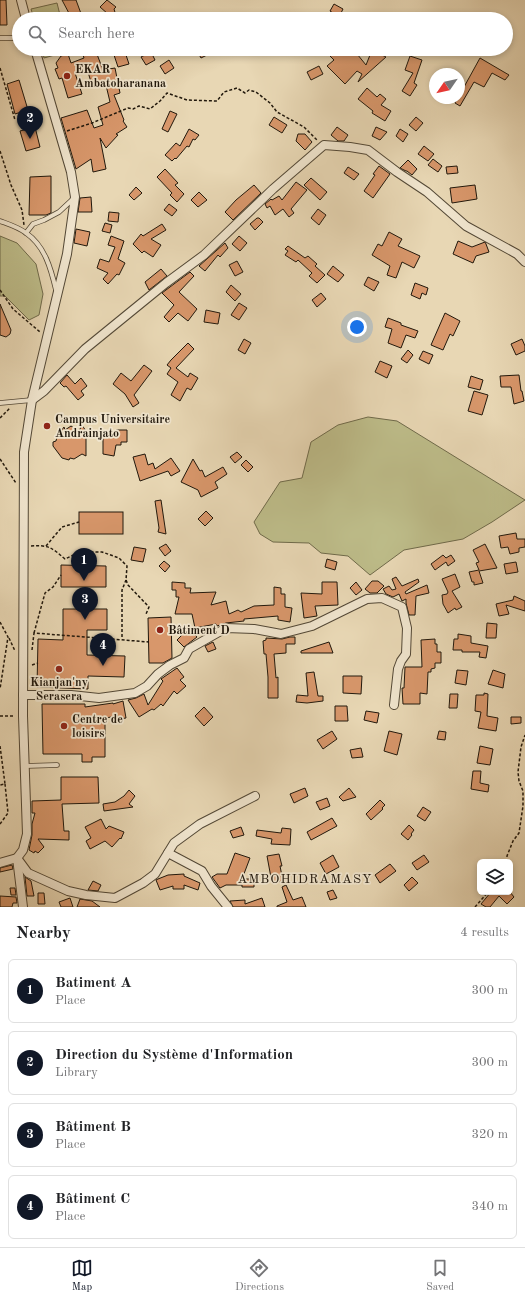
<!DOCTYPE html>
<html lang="en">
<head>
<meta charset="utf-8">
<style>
  :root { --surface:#fff; --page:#f2f2f2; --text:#202124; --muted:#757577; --line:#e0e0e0; --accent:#111827 }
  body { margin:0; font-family:"Old Standard TT",serif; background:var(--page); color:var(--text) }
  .controls { position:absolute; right:12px; bottom:12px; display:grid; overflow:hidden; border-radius:6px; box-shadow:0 2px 6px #0003 }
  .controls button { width:36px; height:36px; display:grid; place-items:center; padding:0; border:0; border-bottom:1px solid var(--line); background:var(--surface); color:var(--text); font:20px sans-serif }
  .compass { position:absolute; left:429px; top:68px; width:36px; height:36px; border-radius:50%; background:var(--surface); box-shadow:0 2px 6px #0003; rotate:236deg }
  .you { position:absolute; left:357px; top:327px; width:14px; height:14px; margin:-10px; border:3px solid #fff; border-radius:50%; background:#1a73e8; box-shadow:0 0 0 6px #1a73e833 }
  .badge { display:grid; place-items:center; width:26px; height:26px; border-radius:50%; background:var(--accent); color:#fff; font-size:13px; font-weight:700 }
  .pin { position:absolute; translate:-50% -33px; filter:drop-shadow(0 1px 2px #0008) }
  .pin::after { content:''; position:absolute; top:21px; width:14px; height:12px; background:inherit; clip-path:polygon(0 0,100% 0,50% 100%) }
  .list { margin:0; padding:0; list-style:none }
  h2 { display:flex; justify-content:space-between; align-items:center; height:52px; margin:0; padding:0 16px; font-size:17px }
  h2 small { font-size:13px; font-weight:400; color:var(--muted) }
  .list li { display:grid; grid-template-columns:26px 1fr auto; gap:12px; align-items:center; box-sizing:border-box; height:64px; margin:0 8px 8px; padding:0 8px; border:1px solid var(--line); border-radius:6px }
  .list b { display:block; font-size:15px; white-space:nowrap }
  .list p { margin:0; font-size:13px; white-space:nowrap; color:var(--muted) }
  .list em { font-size:13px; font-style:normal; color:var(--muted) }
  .icon { flex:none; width:22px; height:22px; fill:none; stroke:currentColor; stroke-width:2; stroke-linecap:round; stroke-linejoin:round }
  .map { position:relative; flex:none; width:525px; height:907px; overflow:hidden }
  .search { position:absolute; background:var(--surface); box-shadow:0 2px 6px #0003; left:12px; right:12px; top:12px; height:44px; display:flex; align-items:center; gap:10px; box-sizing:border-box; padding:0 14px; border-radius:22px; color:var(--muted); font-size:15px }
  .sheet { height:340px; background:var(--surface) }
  nav { display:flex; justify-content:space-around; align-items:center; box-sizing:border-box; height:56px; border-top:1px solid var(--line); background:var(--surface); font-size:11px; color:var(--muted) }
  nav a { display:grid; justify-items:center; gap:2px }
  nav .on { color:var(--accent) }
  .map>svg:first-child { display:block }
  .green { fill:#bdbc89; stroke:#6f6a4a }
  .building { fill:#d8976b; stroke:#21180c }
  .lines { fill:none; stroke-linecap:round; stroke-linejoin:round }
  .service-casing { stroke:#534836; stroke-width:5.5 }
  .minor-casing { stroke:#534836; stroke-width:10 }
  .path { stroke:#21180c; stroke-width:1.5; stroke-dasharray:3 2; stroke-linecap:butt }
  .service { stroke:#f0e5ce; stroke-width:4 }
  .minor { stroke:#f0e5ce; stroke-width:8 }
  .poi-dot { fill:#8f2418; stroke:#f0e5ce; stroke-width:1.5 }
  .labels { text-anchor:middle; stroke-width:3.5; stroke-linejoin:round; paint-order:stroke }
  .poi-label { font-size:12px; font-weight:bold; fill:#21180c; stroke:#f0e5ce; text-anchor:start }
  .neighbourhood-label { font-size:13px; letter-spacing:1px; fill:#21180c; stroke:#f0e5ce }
</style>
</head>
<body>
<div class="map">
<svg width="525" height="907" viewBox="0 0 525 907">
  <rect width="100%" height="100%" fill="#e8d7b4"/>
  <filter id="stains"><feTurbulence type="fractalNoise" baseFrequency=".005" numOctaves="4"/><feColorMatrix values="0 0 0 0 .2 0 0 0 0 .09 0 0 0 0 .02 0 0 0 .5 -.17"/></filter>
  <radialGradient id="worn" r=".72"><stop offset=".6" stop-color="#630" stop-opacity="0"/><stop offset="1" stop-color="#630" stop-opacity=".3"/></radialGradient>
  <!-- green -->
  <g class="green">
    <polygon points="57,3 61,19 34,19 31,9"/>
    <polygon points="42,49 69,49 69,51 44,58"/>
    <polygon points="0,236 17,243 36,264 43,294 39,315 29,320 5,296 0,296"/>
    <polygon points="368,417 397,421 525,500 492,522 463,539 404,550 370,575 348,556 321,553 309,543 273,542 260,534 254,522 280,482 302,478 311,442 338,425"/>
  </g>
  <!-- building -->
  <g class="building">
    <polygon points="0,0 6,0 7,25 0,25"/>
    <polygon points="62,0 76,0 83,19 72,19"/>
    <polygon points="107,0 116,7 114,9 117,19 109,19 108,14 100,7"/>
    <polygon points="334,4 343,9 339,17 330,11"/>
    <polygon points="90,49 95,49 103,70 115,68 120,93 114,95 124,120 123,121 127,127 116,134 118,135 106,148 100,138 106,169 93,172 91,159 76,169 61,118 87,110 94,128 103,125 98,107 110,102 105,81 92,85 87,69 75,73 82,94 68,98 62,78 59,79 55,69 58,68 56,63 61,56 68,54 71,63 84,58 82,52"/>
    <polygon points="112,49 124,49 129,64 118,67"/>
    <polygon points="196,49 219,49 201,58"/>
    <polygon points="323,49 353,49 366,65 372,50 386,57 358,82 362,74 357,71 345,84 327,66 334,60"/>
    <polygon points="151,52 155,60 146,65 141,57"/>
    <polygon points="410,56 422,60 414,83 417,85 410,96 402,91 413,73 405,70"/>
    <polygon points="480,58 509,75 505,80 492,73 484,87 474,82 460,106 455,103 457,98 459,98 459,84 464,87"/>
    <polygon points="169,60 174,68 165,74 160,66"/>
    <polygon points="319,66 323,74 311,80 307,72"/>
    <polygon points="19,80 28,110 15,114 7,84"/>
    <polygon points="367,88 377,97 380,94 386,99 381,105 391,111 385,121 372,113 373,111 358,99"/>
    <polygon points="170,111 177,114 168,132 162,129"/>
    <polygon points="274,117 287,125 282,133 269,125"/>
    <polygon points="416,117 423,123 416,131 409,125"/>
    <polygon points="35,127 40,147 26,151 20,131"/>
    <polygon points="337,127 348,135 344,141 338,141 331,135"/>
    <polygon points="376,127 387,132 380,140 372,136"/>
    <polygon points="189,129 199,135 195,140 193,139 189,147 187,146 176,159 175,158 172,161 165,155 176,143 180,146"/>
    <polygon points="400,129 408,134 403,142 396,136"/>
    <polygon points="298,134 305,134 312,142 305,150 296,141"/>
    <polygon points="424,146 434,154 428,161 418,154"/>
    <polygon points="433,159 442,166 438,172 428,165"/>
    <polygon points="408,160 417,169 412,175 407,171 406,171 400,168"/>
    <polygon points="379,166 390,174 373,198 364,191 375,175 373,174"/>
    <polygon points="457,166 458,173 447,174 446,167"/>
    <polygon points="348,167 359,174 354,180 344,173"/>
    <polygon points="165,169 178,183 175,185 184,194 177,202 170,195 172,193 157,177"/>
    <polygon points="51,176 51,213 46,215 29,215 30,177"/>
    <polygon points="311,178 327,192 320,200 304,185"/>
    <polygon points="296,182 307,190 291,209 294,213 289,217 283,209 275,215 270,206 267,208 265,204 271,199 272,200 279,196 282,200"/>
    <polygon points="254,185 261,193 233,220 225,212 236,200"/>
    <polygon points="475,185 477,199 452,203 450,188"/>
    <polygon points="136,187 142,193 134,200 129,195"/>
    <polygon points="199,192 207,200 198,207 191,200"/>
    <polygon points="91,197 92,212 78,212 80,198"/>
    <polygon points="169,204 177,210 172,216 164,210"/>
    <polygon points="318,209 326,215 319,225 311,218"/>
    <polygon points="109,212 119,213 118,222 108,221"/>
    <polygon points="257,218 259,218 263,222 255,230 250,224"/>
    <polygon points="105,223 112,225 110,233 102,231"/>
    <polygon points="162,224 166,230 151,239 161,245 153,257 144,251 142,253 133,244 141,234 143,236"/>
    <polygon points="76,229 90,232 87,246 74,243"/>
    <polygon points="389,232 402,239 398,246 420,256 414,268 402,262 396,278 387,275 390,266 372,255 378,244 382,246"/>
    <polygon points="111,236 124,241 118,259 125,263 119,275 117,274 108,284 103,279 108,273 97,268 100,259 109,262 115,247 108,245"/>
    <polygon points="239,236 247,243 240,251 232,244"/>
    <polygon points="458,241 472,247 485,242 486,244 489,252 476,256 473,263 453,254"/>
    <polygon points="225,243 228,248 220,257 218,255 205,271 199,266"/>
    <polygon points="288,246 305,258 308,256 317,264 315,266 325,275 317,283 309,276 312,273 298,260 296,262 285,255 288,251 285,249"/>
    <polygon points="237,261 243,272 235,276 229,265"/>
    <polygon points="333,266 344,275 338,282 327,274"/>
    <polygon points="161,269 167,276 149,290 145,282"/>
    <polygon points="190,272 194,276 179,292 197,309 188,321 178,313 169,322 164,317 174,305 162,293"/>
    <polygon points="368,277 379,282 374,291 364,285"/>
    <polygon points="415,283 428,288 426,295 422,293 420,299 411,295"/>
    <polygon points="231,285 241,294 235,301 226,292"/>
    <polygon points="321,293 326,299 317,307 312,300"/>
    <polygon points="239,303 247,308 239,320 231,315"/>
    <polygon points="0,304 11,330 10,334 6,337 0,335"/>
    <polygon points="206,310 220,313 218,324 204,322"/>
    <polygon points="445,313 460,321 453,336 450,334 443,350 431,345"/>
    <polygon points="388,318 401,323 401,325 418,331 415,338 406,335 401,348 388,343 392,329 385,327"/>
    <polygon points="244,339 251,343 245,354 238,350"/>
    <polygon points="522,339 525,346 525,351 516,355 511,344"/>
    <polygon points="188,343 194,349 176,368 188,377 190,373 198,378 191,390 187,388 180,401 171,395 178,382 167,374 171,368 167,365 171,360"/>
    <polygon points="408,350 413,355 407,363 401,359"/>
    <polygon points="423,351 433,355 429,364 419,359"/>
    <polygon points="380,361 392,366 387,378 375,372"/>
    <polygon points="144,365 152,371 134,395 139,403 133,407 125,394 113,384 121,373 131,381"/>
    <polygon points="67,375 75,384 81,378 87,386 81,391 84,395 78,400 66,386 64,387 60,383"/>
    <polygon points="519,375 521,391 522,391 524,401 514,404 511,387 501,387 500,376"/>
    <polygon points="471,376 483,380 480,390 468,387"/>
    <polygon points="474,391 488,395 482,415 468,411"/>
    <polygon points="82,425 89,436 86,438 86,456 82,454 74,459 70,458 69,460 62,458 53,446 53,442 56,441 57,437 64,427 65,430 71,426 79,431"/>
    <polygon points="116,430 127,430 127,442 121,442 121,445 116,445 114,456 103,454 103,436 117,436"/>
    <polygon points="237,452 242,457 235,463 230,457"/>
    <polygon points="145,454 148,465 153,463 155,469 171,458 180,471 171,476 168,471 140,481 133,457"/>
    <polygon points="193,459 200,471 202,470 205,477 223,467 227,474 215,482 218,488 201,497 198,490 181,482"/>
    <polygon points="246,460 253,467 248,472 241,465"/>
    <polygon points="161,500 166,534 158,532 159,528 155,501"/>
    <polygon points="206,511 213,518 205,526 198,519"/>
    <rect x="79" y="512" width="44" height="22"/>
    <polygon points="516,533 517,539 525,539 525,547 519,548 519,552 510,554 508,547 501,548 499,536"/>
    <polygon points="166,544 171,551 165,556 159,548"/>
    <polygon points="485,544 497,568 479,571 483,583 474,585 474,582 472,582 469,572 479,570 476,563 479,562 473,550"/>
    <polygon points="134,547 146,549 143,562 131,560"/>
    <polygon points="443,555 446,558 451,555 455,561 448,566 446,562 435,570 431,564"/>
    <polygon points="327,559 337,562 335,570 325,567"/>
    <polygon points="164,561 170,566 165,572 159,566"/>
    <polygon points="516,562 518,572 506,574 504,564"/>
    <polygon points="61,565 106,566 106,587 61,587"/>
    <polygon points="455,574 460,587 452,591 462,607 456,610 455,608 448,613 443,604 442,595 447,594 448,592 442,579"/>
    <polygon points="396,577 402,586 418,579 419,582 405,592 406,594 427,585 429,593 416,596 415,615 409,615 406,603 406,599 402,601 399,594 393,597 386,594 383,589 389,586 392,590 396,589 392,579"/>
    <polygon points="372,581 378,581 384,586 377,593 370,593 365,589"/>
    <polygon points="172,582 185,583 185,588 191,588 190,593 216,592 211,605 226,601 229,614 238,610 241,612 254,606 274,605 274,587 281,588 281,594 285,594 285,607 292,608 290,622 278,620 278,616 244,619 244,621 226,623 217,626 216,624 195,628 192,614 175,614 179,597 176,597 176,590 172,590"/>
    <polygon points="322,582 337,582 338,605 315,606 317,616 304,618 301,593 322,594"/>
    <polygon points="356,582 362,590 356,595 350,588"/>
    <polygon points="514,596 525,601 525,611 506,605 509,614 499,616 496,604 513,600"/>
    <polygon points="63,609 107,609 107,630 87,630 87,655 125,656 124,677 88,676 88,689 37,687 38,639 63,640"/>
    <polygon points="171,617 172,658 163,663 149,663 148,618"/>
    <polygon points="487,623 497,624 496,638 486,638"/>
    <polygon points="189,628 197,637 184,647 177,640"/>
    <polygon points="458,634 471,636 471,643 488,646 486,658 479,657 480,652 462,652 462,650 453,650 454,639 458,639"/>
    <polygon points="290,637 295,637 295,644 286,644 286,653 274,654 276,678 278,677 278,698 268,698 268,677 266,654 264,654 263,641 266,640 266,638 282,639"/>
    <polygon points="435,639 435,644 437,644 437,652 441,652 441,663 435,663 435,668 431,669 431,672 428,672 427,694 420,693 420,704 403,704 402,688 404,688 405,667 422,667 421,640"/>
    <polygon points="213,642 216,649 208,652 205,646"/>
    <polygon points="329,642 333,653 301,653 301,651"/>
    <polygon points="177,668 184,677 180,680 186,686 177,694 174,691 163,706 161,704 154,710 152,709 139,717 128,700 136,698 144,694 148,705 163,681 161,679"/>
    <polygon points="457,670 468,671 466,685 455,683"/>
    <polygon points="493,670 505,674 503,688 488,684"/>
    <polygon points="314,672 318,696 323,696 323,701 307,703 296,702 297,695 308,696 306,673"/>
    <polygon points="343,676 362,676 361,694 343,693"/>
    <polygon points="484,693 488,694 487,716 498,718 496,731 478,728 481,712 475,711 476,695 484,695"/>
    <polygon points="450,694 458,694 457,708 449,708"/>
    <polygon points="123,701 126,718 119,719 118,716 105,718 105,757 92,757 92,762 82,762 82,754 43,754 42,704 85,704 85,707 113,703 113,704"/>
    <polygon points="335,706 347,706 348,721 335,721"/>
    <polygon points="204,707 213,717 204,726 195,716"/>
    <polygon points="366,711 379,713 377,723 364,720"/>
    <polygon points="511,717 521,717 521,723 511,724"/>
    <polygon points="332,731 337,739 323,749 317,740"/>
    <polygon points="389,731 402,734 397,755 384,751"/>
    <polygon points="439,731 446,732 445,740 437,739"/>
    <polygon points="480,746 493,749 490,765 477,763"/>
    <polygon points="361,748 363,757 352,758 350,750"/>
    <polygon points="473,771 481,771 480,783 489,785 488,792 471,789"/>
    <polygon points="61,777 98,777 99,803 62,804 64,831 69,831 69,840 38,839 44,847 38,853 35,851 34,853 29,850 32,835 32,824 35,813 32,813 32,801 61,800"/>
    <polygon points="305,788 308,796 294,803 290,794"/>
    <polygon points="349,788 356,797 343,801 339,797"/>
    <polygon points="129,790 135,796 129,804 133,807 104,811 103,804 115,802 124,796"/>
    <polygon points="327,798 330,806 320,810 316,802"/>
    <polygon points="380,800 385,805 382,808 383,809 371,820 366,814"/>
    <polygon points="423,807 431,812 425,821 417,816"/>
    <polygon points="332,818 337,826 311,840 307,832"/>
    <polygon points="101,819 106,829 109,826 124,832 121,839 120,838 112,847 105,841 90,849 86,841 91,838 85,827"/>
    <polygon points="409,825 414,830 411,834 412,835 408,840 401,834"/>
    <polygon points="241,827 244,835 233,838 230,831"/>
    <polygon points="282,828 291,829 290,845 271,844 272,839 256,836 257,830 281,833"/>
    <polygon points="235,853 250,858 242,879 254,879 254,887 242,887 242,885 226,885 220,888 212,877 217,874 227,874"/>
    <polygon points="279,854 282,866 280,866 283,881 272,883 267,856"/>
    <polygon points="333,855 339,867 326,874 320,863"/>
    <polygon points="424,855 429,862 417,870 412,863"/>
    <polygon points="390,864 396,871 380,883 375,875"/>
    <polygon points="12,865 13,869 0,872 0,868"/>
    <polygon points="184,874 184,876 200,883 198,890 184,885 184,889 173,889 173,886 160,890 156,880 158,879 168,875"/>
    <polygon points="25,877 31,881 34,896 27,896"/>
    <polygon points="412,877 418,883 409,891 404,885"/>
    <polygon points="93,881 101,885 98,891 88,890"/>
    <polygon points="286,885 293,900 302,897 306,907 277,907 277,906 287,902 282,887"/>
    <polygon points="10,888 15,888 16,895 11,895"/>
    <polygon points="333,890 337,898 330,900 327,892"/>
    <polygon points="491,892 510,892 514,897 507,904 499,896 490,907 486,907 481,904"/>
    <polygon points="38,893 44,893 45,904 38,904"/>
    <polygon points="0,896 16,897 17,903 13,903 12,907 0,907"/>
    <polygon points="70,898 73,907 61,907 59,902"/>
    <polygon points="262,898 265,907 233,907 230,901 245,900 245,904"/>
    <polygon points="80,899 92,901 100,907 77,907"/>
  </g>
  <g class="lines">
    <defs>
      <g id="service">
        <polyline points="0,38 19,38"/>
        <path d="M 0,221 C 8,224 18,227 26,233 C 45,246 51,269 56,290"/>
        <polyline points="26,233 33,224 44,220 59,212 73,199"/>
        <polyline points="0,403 32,400"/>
        <polyline points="25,766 57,765"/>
      </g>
      <g id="minor">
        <polyline points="21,0 26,19"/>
        <polyline points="32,400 44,391 85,349 166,283 204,255 273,189 324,145 350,147 368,150 397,172 427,192 466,226 517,254 525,262"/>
        <polyline points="23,695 71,695 99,698 135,693 147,686 158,674 170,665 184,658 189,649 226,628 254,629 281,634 312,626 367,599 382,598 402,607 407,628 406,654 401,661 398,669 394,705"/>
        <polyline points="168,853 202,871 211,886 228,907"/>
        <polyline points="0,863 17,858 28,873 68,891 86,895 115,898 143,883 155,874 174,843 200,824 255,796"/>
        <polyline points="23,907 17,858 23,850 27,834 23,716 24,452 32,400 67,254 75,197 71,172 35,49"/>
      </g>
    </defs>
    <!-- service casing -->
    <use href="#service" class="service-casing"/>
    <!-- minor casing -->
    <use href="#minor" class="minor-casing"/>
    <!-- path -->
    <g class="path">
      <polyline points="0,68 15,120"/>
      <polyline points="67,131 92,123 128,108 133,109 139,106 150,109 160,101 167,93 187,100 217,101 224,92 237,88 245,93 249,90 256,92 270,103 277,112 304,127 317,140"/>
      <polyline points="0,151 11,185 22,210 24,225"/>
      <polyline points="0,290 13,309 40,332"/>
      <polyline points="0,418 10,408"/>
      <polyline points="0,459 16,483"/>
      <path d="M 31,546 C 49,545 51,547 65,559 L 80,552 L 102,552 L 119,558 L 127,566 L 126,580 L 128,585 L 149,607 L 146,614"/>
      <polyline points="46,546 62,527 79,522"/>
      <polyline points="0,622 8,637 0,689"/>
      <polyline points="34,633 45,593 53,587 61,575"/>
      <polyline points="122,637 122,590 126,580"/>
      <polyline points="9,638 15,651"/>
      <polyline points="32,650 34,633 149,642"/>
      <polyline points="32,665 38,663"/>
      <polyline points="0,716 15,716"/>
      <polyline points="0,746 5,784 0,785"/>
      <polyline points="0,824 8,813 5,784"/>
      <polyline points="507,862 507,856 513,841 519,833 523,806 523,791 519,781 518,772 521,747 525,735"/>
      <polyline points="475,907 488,892"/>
    </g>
    <!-- service -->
    <use href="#service" class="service"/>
    <!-- minor -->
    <use href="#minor" class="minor"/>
  </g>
  <!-- markers -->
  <g class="poi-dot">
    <circle cx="67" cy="76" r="4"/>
    <circle cx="47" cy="426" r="4"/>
    <circle cx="160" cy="630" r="4"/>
    <circle cx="59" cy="669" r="4"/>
    <circle cx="64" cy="726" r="4"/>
  </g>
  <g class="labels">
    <!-- poi labels -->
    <g class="poi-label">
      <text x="75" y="73">EKAR<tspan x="75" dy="14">Ambatoharanana</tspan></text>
      <text x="55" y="423">Campus Universitaire<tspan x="55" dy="14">Andrainjato</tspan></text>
      <text x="168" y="634">Bâtiment D</text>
      <text x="59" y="686" text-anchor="middle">Kianjan'ny<tspan x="59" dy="14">Serasera</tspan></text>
      <text x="72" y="723">Centre de<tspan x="72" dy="14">loisirs</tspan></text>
    </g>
    <!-- neighbourhood labels -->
    <g class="neighbourhood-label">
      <text x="305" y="883">AMBOHIDRAMASY</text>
    </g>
  </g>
  <rect width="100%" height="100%" filter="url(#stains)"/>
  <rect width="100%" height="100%" fill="url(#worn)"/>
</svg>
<div class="controls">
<button><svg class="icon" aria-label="layers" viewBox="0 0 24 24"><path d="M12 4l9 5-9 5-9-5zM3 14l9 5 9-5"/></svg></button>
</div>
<svg class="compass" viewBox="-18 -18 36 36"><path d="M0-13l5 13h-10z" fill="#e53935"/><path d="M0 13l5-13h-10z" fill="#757577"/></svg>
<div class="you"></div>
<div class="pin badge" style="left:84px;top:581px">1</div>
<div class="pin badge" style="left:30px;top:139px">2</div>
<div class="pin badge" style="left:85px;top:620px">3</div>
<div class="pin badge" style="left:103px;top:666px">4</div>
<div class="search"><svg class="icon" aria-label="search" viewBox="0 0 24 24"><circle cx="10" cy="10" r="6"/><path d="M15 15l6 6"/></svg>Search here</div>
</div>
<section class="sheet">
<h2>Nearby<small>4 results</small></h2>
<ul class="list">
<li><span class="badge">1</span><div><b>Batiment A</b><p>Place</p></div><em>300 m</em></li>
<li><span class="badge">2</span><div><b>Direction du Système d'Information</b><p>Library</p></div><em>300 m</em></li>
<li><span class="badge">3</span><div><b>Bâtiment B</b><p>Place</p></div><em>320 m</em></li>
<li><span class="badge">4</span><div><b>Bâtiment C</b><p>Place</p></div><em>340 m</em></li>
</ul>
</section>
<nav>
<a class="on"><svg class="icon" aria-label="map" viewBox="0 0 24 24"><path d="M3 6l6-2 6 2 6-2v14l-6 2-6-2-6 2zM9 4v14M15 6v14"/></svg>Map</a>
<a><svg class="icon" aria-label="directions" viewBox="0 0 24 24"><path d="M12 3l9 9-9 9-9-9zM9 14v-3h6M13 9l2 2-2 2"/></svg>Directions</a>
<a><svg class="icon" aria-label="saved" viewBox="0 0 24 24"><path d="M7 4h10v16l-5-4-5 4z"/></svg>Saved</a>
</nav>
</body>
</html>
